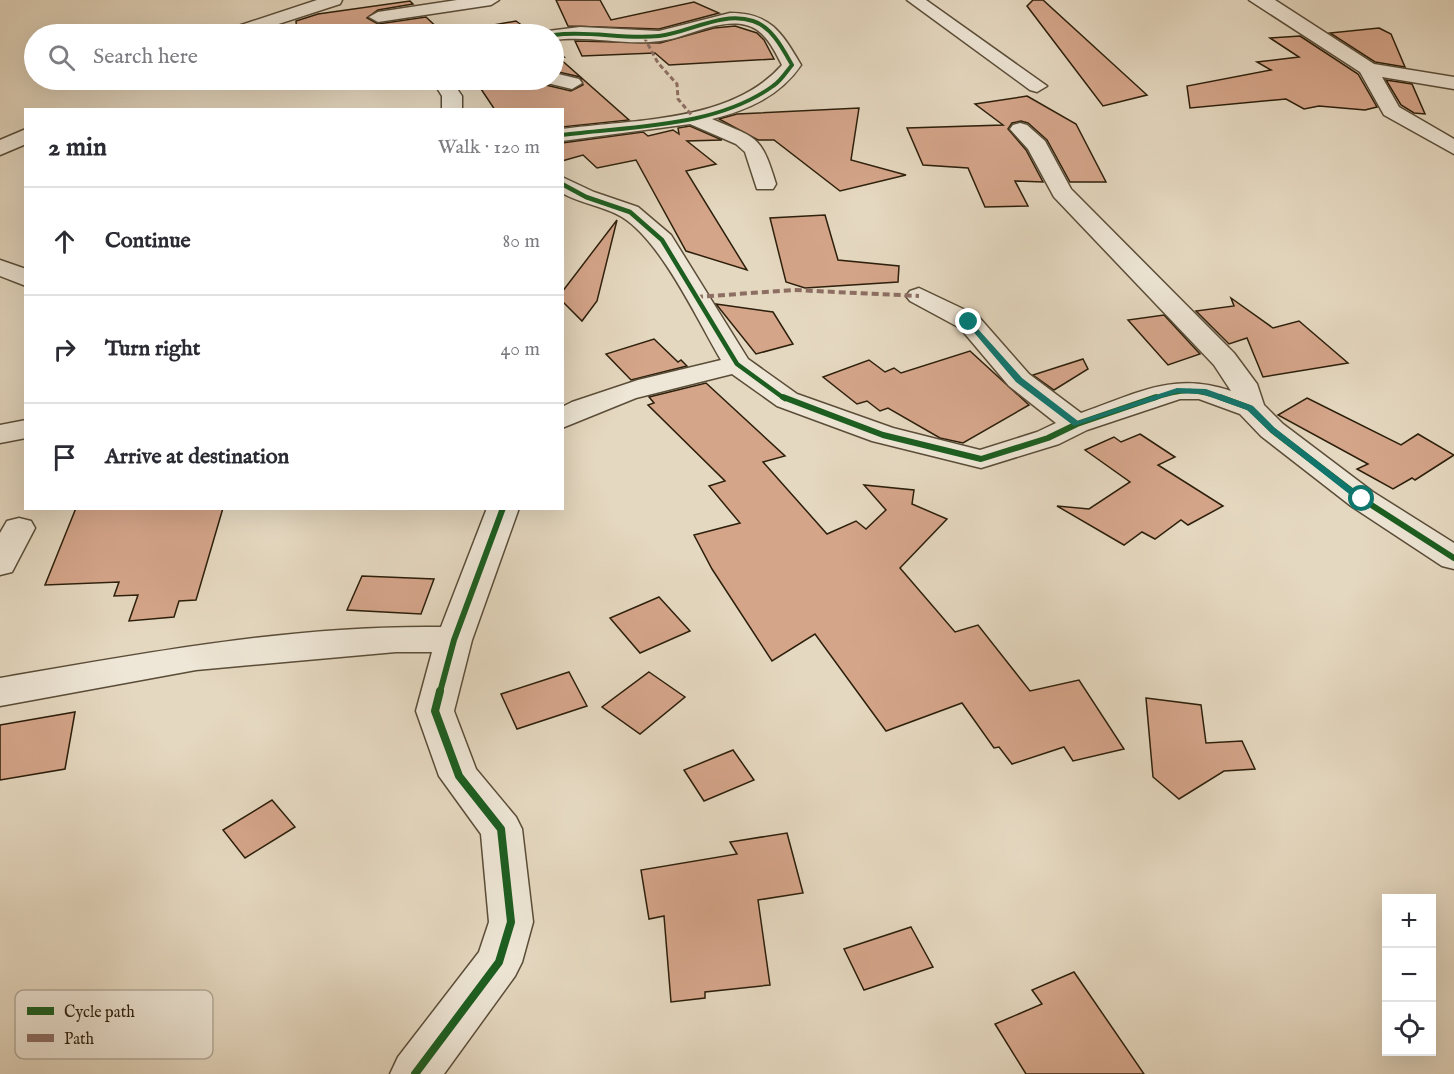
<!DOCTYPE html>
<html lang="en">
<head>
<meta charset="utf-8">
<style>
  :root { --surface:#fff; --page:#f7f7f7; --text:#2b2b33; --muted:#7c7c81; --line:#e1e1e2 }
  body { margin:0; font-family:"IM FELL English",serif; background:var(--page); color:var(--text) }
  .controls { position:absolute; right:18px; bottom:18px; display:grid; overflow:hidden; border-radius:0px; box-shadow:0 6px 24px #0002 }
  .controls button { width:54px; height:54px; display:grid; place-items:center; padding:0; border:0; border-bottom:2px solid var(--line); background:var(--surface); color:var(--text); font:30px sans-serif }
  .stop { position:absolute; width:18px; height:18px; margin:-14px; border:4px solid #0f766e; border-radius:50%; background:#fff }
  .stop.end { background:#0f766e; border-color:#fff; box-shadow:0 2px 6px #0008 }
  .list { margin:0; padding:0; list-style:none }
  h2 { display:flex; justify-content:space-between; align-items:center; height:78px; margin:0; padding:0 24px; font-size:26px }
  h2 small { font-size:20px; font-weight:400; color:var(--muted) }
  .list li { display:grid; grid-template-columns:39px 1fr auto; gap:18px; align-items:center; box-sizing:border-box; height:108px; padding:0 24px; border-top:2px solid var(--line) }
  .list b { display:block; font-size:22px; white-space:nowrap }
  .list em { font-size:20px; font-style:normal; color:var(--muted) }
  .icon { flex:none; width:33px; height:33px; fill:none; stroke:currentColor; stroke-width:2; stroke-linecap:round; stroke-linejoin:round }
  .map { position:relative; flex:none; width:1454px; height:1074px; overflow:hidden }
  .search { position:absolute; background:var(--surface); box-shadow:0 6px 24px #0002; left:24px; top:24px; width:540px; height:66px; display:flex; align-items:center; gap:15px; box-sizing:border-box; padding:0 21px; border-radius:33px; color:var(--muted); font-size:22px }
  .panel { position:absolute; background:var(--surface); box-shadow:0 6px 24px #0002; left:24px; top:108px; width:540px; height:402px; border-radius:0px }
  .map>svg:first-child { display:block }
  .building { fill:#d5a58a; stroke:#2c1f0b; stroke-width:1.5 }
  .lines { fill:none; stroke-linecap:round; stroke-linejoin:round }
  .minor-casing { stroke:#5a4d38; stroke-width:3 }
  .minor { fill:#eee6d6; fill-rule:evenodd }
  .quiet-far1 { stroke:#8d6e63; stroke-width:3; stroke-dasharray:5 3; stroke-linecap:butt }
  .quiet { stroke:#8d6e63; stroke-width:4; stroke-dasharray:7 4; stroke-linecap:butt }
  .cycleway-far3-casing { stroke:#eee6d6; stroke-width:6 }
  .cycleway-far2-casing { stroke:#eee6d6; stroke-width:8 }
  .cycleway-far1-casing { stroke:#eee6d6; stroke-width:10 }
  .cycleway-casing { stroke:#eee6d6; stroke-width:11 }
  .cycleway-far3 { stroke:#1b5e20; stroke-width:4 }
  .cycleway-far2 { stroke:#1b5e20; stroke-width:4.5 }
  .cycleway-far1 { stroke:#1b5e20; stroke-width:6 }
  .cycleway { stroke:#1b5e20; stroke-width:8 }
  .route { fill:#0f766e }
  .key { fill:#eee6d6; stroke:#b4aa99; stroke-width:1.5 }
  .key-label { font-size:16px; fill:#2c1f0b }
</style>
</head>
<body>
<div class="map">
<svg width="1454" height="1074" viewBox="0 0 1454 1074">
  <rect width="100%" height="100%" fill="#e5d8c0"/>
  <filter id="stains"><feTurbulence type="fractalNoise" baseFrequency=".00333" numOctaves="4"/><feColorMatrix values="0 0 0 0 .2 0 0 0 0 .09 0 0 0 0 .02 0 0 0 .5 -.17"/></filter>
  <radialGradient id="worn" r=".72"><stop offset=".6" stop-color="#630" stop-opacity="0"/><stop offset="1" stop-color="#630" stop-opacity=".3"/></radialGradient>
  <!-- building -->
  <g class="building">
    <polygon points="556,0 600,0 611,20 694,2 719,13 659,29 568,26"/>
    <polygon points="1033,0 1043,0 1147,95 1103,106 1027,6"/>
    <polygon points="410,1 413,4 378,10 367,18 378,24 426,17 444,34 297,34 296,21 318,14"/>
    <polygon points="516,21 534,34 444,34"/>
    <polygon points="735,26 757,33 764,40 774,59 669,65 655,53 582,56 575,41 660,43 714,28"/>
    <polygon points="1379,28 1391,34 1405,67 1375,62 1330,33"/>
    <polygon points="1300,36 1358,74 1377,107 1365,110 1319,106 1304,109 1286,99 1190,108 1187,86 1271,70 1257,62 1299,57 1270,38"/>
    <polygon points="554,49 564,57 558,57 629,120 562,127 562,110 495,110 475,80 543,80 546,85 571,91 583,85 580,77 554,71"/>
    <polygon points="1386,80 1412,84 1425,114 1414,113 1401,105"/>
    <polygon points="1027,96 1076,124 1106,182 1070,182 1047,140 1028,123 1021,121 1012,123 1008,129 1026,150 1043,182 1015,181 1028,206 985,207 968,168 923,165 907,128 1003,125 975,104"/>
    <polygon points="859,108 851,160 906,175 840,191 774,140 758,140 719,119 737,114"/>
    <polygon points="690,126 722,140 687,141 716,164 686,171 747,270 686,251 636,160 597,168 583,155 562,161 562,143 643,132 648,136 673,130 679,134 678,128"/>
    <polygon points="825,215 838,260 899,266 898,282 805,288 786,282 770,218"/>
    <polygon points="617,220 597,301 582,321 562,301 562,292"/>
    <polygon points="1231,298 1273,328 1299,321 1348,363 1263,377 1247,338 1229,344 1196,311 1234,306"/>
    <polygon points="716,304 773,312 793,344 756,354"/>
    <polygon points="1164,315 1200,354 1168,365 1128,320"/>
    <polygon points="654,339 678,362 681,360 687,366 631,380 606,354"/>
    <polygon points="970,351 1029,405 963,443 940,438 888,408 880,411 867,401 857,404 823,377 869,360 885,372 894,368 901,373"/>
    <polygon points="1083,359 1088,369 1054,390 1033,375"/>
    <polygon points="706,383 785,456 763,462 827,534 856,521 866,529 886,510 864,485 914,490 912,504 947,519 900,568 955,632 978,625 1030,691 1079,680 1124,749 1073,761 1064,747 1012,764 999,747 994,748 962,703 886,731 815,634 772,661 712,569 694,535 740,523 709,486 725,481 648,405 654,403 649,397"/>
    <polygon points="1307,398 1401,445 1418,434 1454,455 1415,480 1412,478 1393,489 1357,469 1368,464 1278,415"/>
    <polygon points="1140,434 1175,457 1158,465 1223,506 1188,525 1181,520 1155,539 1142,532 1124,545 1057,506 1089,509 1130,482 1085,450 1114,437 1121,442"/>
    <polygon points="76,508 223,508 196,600 179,601 174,617 129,621 138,595 114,596 119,582 45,585"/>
    <polygon points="362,576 434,579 421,614 347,610"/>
    <polygon points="659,597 690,631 640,653 610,618"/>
    <polygon points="569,672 587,706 517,729 501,694"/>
    <polygon points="649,672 685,697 640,734 602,707"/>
    <polygon points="1146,698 1201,705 1206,743 1242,741 1255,769 1224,771 1179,799 1153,777"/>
    <polygon points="75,712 65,769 0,780 0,725"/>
    <polygon points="733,750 754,780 704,801 684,770"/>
    <polygon points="272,800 295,827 245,858 223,830"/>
    <polygon points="787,833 803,893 758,900 770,985 705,992 705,998 671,1002 664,916 649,919 641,870 737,854 730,842"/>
    <polygon points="911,927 933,967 864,990 844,949"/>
    <polygon points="1074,972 1144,1074 1026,1074 995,1024 1042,1004 1032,990"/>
  </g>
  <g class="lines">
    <defs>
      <g id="minor">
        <polygon points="317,0 342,0 340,4 248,34 231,34 229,32 232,28"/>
        <polygon points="457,0 499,0 491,5 378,22 369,17 378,12"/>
        <polygon points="907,0 926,0 1047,86 1037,92 1030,90"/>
        <polygon points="1249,0 1275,0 1374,64 1454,77 1454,89 1382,77 1399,107 1454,139 1454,154 1384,115 1360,72"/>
        <path d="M 730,13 C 771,13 782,33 801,65 C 780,96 748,110 712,119 C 758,139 761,135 776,184 L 773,189 L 757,189 L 745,152 L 736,144 L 690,124 L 562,141 L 562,129 C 634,119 731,123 782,65 C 774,49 764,29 746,25 C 718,18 687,38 660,41 C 625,46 590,35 554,40 L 554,34 L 545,34 L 548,31 L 580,27 L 659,31 Z"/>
        <polygon points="554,73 579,79 582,83 572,89 547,83 545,80 554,80"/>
        <polygon points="432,80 451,80 462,96 462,110 442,110 442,96"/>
        <path d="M 1020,123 L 1027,125 L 1045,141 L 1071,189 L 1234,353 L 1257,384 L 1264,405 L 1283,424 L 1373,492 L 1454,543 L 1454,569 L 1442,566 L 1351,506 L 1261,436 L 1240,414 L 1199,399 L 1180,399 L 1087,430 L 1059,444 L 981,468 L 872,441 L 777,406 L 732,374 L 636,398 L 562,428 L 562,407 L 572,402 L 638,380 L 721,360 C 697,319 661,241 622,217 C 604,206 581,204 562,193 L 562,177 L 594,192 L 638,207 L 671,235 L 748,359 L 797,394 L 893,428 L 980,450 L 1037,432 L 1056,423 L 1009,386 L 960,328 L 910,301 L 906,296 L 910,291 L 919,288 L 978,316 L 1029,374 L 1081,413 C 1136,394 1173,371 1231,391 L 1214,365 L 1054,197 L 1028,149 L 1010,129 L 1013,125 Z"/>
        <polygon points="26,129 26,144 0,155 0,140"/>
        <polygon points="0,260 26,269 26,286 0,276"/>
        <polygon points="26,420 26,438 0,443 0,425"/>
        <path d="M 487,508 L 519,508 L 472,640 L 454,711 L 476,769 L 516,817 L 522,829 L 533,922 L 522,962 L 515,976 L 444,1074 L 390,1074 L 398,1057 L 479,952 L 489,922 L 481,834 L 439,776 L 416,711 L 432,652 L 396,652 L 196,670 L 0,706 L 0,678 C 145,653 293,625 441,627 Z"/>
        <polygon points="19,518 31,521 35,528 12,572 0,575 0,533 7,521"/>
      </g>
    </defs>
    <!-- minor casing -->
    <use href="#minor" class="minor-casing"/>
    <!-- minor -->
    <use href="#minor" class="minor"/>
    <!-- quiet-far1 -->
    <polyline class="quiet-far1" points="644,37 658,63 677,84 678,99 694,118"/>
    <!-- quiet -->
    <polyline class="quiet" points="696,297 794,290 919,296"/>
    <defs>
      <path id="cycleway-far3" d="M 554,35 C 589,30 624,40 659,36 C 690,32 722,11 753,21 C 772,27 783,49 792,65 C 786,72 781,81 773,86 C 715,128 630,126 562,135"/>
      <g id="cycleway-far2">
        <polyline points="562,184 586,197 630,212 662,240 737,364 785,399"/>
        <path d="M 1152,399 C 1181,389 1195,388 1224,399"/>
      </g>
      <g id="cycleway-far1">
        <polyline points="783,397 883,435 981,459 1048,438 1077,424 1156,397"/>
        <polyline points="1220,397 1250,408 1272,430 1362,499 1454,558"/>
        <polyline points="440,692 454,640 503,508"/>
      </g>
      <polyline id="cycleway" points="415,1074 499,962 511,922 501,829 459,776 435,711 440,691"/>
    </defs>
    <!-- cycleway-far3 casing -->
    <use href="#cycleway-far3" class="cycleway-far3-casing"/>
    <!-- cycleway-far2 casing -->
    <use href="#cycleway-far2" class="cycleway-far2-casing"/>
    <!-- cycleway-far1 casing -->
    <use href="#cycleway-far1" class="cycleway-far1-casing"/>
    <!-- cycleway casing -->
    <use href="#cycleway" class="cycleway-casing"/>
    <!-- cycleway-far3 -->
    <use href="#cycleway-far3" class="cycleway-far3"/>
    <!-- cycleway-far2 -->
    <use href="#cycleway-far2" class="cycleway-far2"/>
    <!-- cycleway-far1 -->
    <use href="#cycleway-far1" class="cycleway-far1"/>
    <!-- cycleway -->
    <use href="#cycleway" class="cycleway"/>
  </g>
  <!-- route -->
  <polygon class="route" points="969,319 1022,378 1078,421 1177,388 1206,389 1253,406 1275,428 1366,499 1358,501 1269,431 1247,410 1202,394 1177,393 1074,426 1016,382 966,323"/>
  <!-- legend -->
  <rect x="15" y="990" width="198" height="69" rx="9" class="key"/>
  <rect x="27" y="1007" width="27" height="8" fill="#1b5e20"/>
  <rect x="27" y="1034" width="27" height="8" fill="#8d6e63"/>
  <g class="key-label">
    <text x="64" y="1017">Cycle path</text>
    <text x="64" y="1044">Path</text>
  </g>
  <rect width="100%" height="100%" filter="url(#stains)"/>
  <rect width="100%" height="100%" fill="url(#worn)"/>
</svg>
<div class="controls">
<button>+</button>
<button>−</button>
<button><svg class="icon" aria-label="locate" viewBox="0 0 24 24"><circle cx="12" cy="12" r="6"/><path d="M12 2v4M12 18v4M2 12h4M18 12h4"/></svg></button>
</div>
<div class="stop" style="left:1362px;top:499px"></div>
<div class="stop end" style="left:969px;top:322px"></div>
<div class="search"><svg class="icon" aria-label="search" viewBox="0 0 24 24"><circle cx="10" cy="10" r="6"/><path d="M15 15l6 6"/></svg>Search here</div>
<section class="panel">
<h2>2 min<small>Walk · 120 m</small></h2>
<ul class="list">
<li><svg class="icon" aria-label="ahead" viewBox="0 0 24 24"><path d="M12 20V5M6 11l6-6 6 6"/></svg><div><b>Continue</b></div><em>80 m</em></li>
<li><svg class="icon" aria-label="right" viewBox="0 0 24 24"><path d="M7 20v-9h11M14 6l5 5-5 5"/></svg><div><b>Turn right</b></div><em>40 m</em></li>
<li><svg class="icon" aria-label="arrive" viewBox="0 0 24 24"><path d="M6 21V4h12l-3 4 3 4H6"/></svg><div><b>Arrive at destination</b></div></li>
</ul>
</section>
</div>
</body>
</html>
